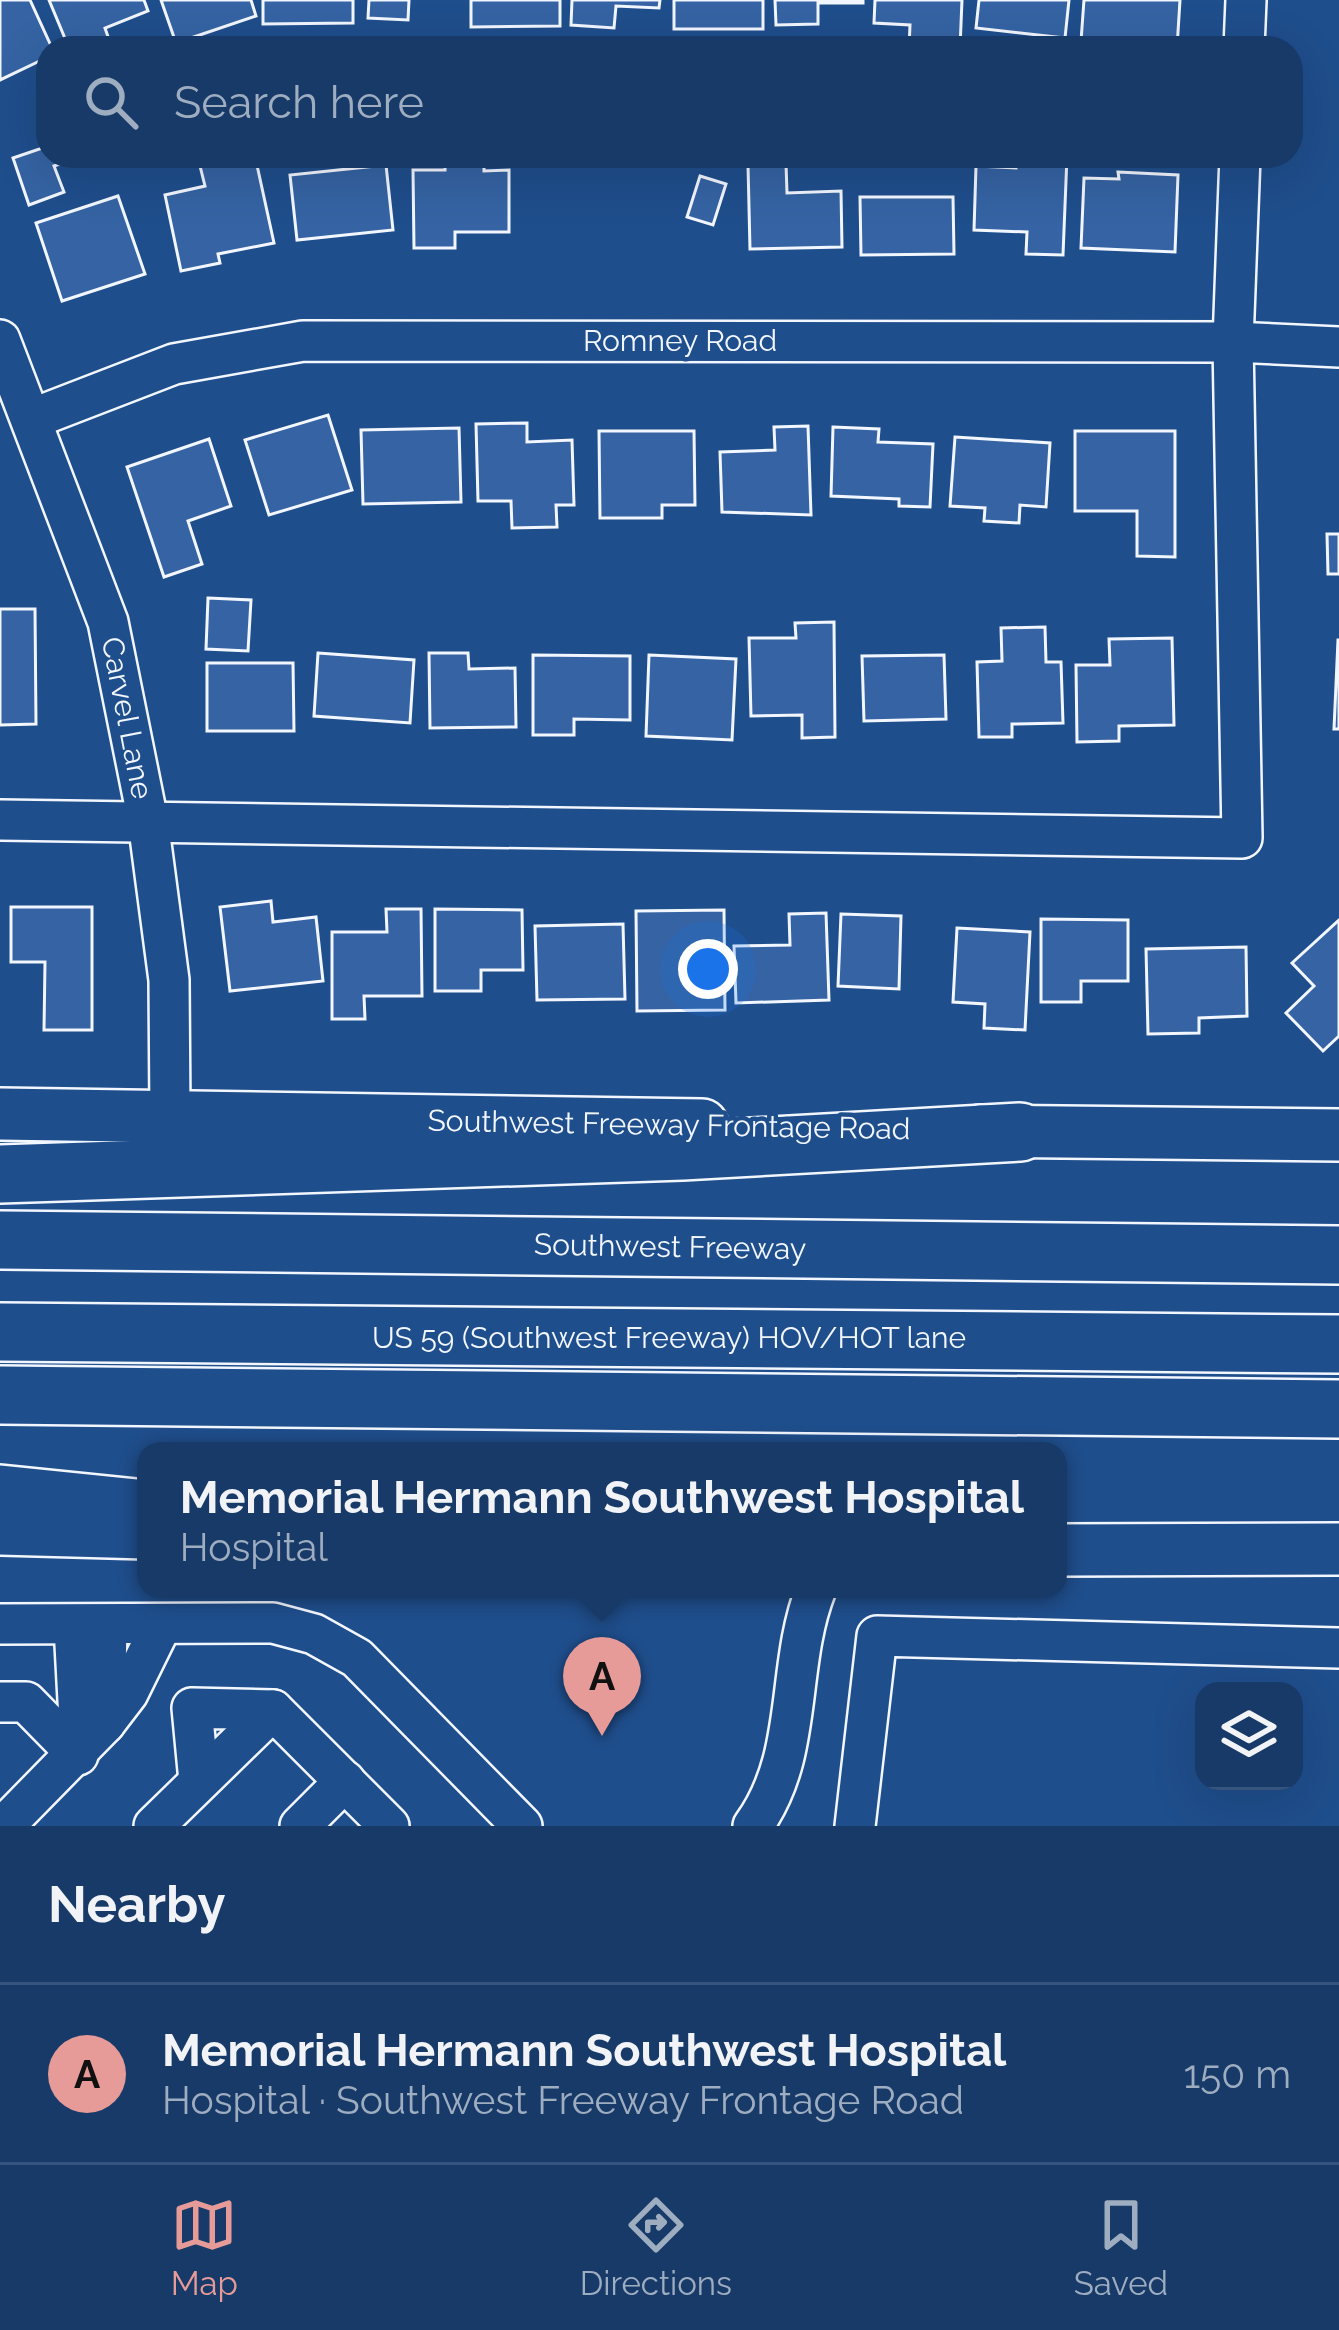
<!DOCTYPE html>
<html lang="en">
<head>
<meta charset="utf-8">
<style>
  :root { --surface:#173a69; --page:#244571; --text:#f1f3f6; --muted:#9eadc0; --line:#36547d; --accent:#e69b98 }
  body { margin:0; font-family:Raleway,sans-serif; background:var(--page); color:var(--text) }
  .controls { position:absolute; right:36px; bottom:36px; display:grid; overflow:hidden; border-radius:24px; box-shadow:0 12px 48px #0002 }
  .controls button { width:108px; height:108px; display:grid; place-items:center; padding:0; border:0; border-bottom:3px solid var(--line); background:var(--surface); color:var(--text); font:60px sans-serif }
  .you { position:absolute; left:708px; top:969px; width:42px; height:42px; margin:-30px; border:9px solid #fff; border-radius:50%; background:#1a73e8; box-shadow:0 0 0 18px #1a73e833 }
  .badge { display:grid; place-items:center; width:78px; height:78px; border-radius:50%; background:var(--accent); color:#111; font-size:39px; font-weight:700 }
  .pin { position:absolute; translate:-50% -99px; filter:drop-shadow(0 3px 6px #0008) }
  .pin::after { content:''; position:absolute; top:63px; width:42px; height:36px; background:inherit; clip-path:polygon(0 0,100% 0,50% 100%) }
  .popup { position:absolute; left:137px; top:1442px; width:930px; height:156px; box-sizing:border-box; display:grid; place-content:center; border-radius:24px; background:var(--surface); filter:drop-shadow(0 3px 9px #0005); font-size:39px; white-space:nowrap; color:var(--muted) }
  .popup b { font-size:45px; color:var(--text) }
  .popup::after { content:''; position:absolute; left:50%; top:100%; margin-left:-24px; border:24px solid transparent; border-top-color:var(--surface) }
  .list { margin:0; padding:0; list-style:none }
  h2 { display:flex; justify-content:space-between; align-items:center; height:156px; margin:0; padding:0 48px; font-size:51px }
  h2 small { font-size:39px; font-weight:400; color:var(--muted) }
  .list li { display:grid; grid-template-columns:78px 1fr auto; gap:36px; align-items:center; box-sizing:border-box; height:180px; padding:0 48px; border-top:3px solid var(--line) }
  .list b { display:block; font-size:45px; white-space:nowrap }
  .list p { margin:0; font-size:39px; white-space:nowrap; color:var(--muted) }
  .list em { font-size:39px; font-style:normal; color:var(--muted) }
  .icon { flex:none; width:66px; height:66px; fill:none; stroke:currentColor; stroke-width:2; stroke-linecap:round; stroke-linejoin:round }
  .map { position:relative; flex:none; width:1339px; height:1826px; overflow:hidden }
  .search { position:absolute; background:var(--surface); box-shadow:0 12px 48px #0002; left:36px; right:36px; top:36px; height:132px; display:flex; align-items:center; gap:30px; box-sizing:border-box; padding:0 42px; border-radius:36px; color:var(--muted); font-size:45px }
  .sheet { height:336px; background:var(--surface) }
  nav { display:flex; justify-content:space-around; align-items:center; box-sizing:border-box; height:168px; border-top:3px solid var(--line); background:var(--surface); font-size:33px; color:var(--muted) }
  nav a { display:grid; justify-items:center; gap:6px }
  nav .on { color:var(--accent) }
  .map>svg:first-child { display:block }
  .building { fill:#3563a3; stroke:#f2f6ff; stroke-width:3 }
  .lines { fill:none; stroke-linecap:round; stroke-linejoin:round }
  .minor-casing { stroke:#f2f6ff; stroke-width:44 }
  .major-casing { stroke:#f2f6ff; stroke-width:56 }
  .highway-casing { stroke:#f2f6ff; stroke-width:62 }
  .minor { stroke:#1f4e8c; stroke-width:39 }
  .major { stroke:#1f4e8c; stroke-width:51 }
  .highway { stroke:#1f4e8c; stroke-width:57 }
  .labels { text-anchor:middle; stroke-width:9; stroke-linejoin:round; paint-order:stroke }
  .street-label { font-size:30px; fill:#f2f6ff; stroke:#1f4e8c }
</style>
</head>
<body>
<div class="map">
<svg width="1339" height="1826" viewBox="0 0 1339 1826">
  <rect width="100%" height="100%" fill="#1f4e8c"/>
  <!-- building -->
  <g class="building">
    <polygon points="0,0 30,0 52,48 48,57 0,80"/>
    <polygon points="49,0 144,0 148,11 105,28 112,48 69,48"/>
    <polygon points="161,0 251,0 256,16 176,43"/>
    <polygon points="263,0 353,0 353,23 263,24"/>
    <polygon points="369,0 409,0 408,20 368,18"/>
    <polygon points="471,0 560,0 560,26 471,27"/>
    <polygon points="572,0 660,0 659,8 616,6 614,28 571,25"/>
    <rect x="674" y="0" width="89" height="29"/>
    <polygon points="775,0 863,0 863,3 818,3 818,24 776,25"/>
    <polygon points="875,0 962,0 960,48 909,48 910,25 874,23"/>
    <polygon points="979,0 1069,0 1065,38 976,28"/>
    <polygon points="1084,0 1180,0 1177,48 1108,48 1108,42 1081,41"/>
    <polygon points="48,146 48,156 83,156 54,166 64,192 29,205 13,158"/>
    <polygon points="255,156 274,243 218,254 220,263 181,271 165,195 205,186 200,166"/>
    <polygon points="445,156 484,156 484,171 509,170 509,232 455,232 455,248 414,248 413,170 445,170"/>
    <polygon points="1017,156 1067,156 1063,255 1026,254 1027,232 974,230 976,166 1016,168"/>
    <polygon points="786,164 787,193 841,191 842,247 750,249 748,165"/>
    <polygon points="386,165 393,230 297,240 290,175"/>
    <polygon points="1118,172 1178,175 1175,252 1081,248 1084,178 1119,179"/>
    <polygon points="700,176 726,184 713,225 687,217"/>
    <polygon points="118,196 145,274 62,301 36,223"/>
    <polygon points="860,197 953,197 954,254 861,255"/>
    <polygon points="328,415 352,490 269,515 245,440"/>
    <polygon points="527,423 527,442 572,440 574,505 556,505 557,527 512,528 511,501 478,501 476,424"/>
    <polygon points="808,426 811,515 722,512 720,452 775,450 774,427"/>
    <polygon points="833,427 879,429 878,442 933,444 930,507 899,506 899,499 831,496"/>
    <polygon points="459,428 461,502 363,504 361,430"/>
    <polygon points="599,431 694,431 695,505 662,505 662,518 600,518"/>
    <polygon points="1075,431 1175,431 1175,557 1137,556 1137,511 1075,511"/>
    <polygon points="955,437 1050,443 1046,507 1020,505 1019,523 984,521 985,508 950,506"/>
    <polygon points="209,439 231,506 188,521 202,564 164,577 127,467"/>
    <polygon points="1327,534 1339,534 1339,574 1328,574"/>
    <polygon points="208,598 251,600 248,651 206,649"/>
    <polygon points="0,609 35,609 36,724 0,725"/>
    <polygon points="834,622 835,737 802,738 802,715 751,716 749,638 796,638 795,623"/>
    <polygon points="1045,627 1046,662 1061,662 1063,723 1012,724 1012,737 979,737 977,662 1002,661 1001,628"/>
    <polygon points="1172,638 1174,725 1119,726 1119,741 1077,742 1076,665 1110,665 1109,639"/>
    <polygon points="1338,640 1339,640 1339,729 1334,729"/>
    <polygon points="318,653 414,660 410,723 314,716"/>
    <polygon points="429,653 468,653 469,669 515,668 516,727 430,728"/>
    <polygon points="533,655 630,656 630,720 574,719 574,735 533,735"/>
    <polygon points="649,655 736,659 732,740 646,736"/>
    <polygon points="944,655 946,719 864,721 862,656"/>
    <polygon points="207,663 293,663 294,731 207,731"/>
    <polygon points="271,901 273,922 316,917 323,981 230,991 220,907"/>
    <polygon points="11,907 92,907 92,1030 44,1030 45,962 11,962"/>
    <polygon points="386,909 421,909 422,996 364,996 365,1019 332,1019 332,932 387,932"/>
    <polygon points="435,909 522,910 523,970 481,970 481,991 435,991"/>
    <polygon points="724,910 725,1010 637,1011 636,911"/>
    <polygon points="826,913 829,1000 736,1003 734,946 790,945 789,914"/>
    <polygon points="841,914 901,916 899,989 838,986"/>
    <polygon points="1041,919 1128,920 1128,981 1081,981 1081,1002 1041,1002"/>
    <polygon points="1339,920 1339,1036 1323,1051 1286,1013 1314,986 1292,963"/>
    <polygon points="623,924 625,999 537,1000 535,926"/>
    <polygon points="957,928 1030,932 1025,1030 984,1028 985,1004 953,1002"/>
    <polygon points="1246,947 1247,1016 1199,1018 1199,1033 1148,1034 1146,949"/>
  </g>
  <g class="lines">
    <defs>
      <g id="minor">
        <polyline points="1244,48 1246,0"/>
        <polyline points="0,340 108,622 148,821 169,980 170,1114"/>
        <polyline points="34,418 174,364 303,341 1233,342 1339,347"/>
        <polyline points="0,820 1242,838 1233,342 1240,156"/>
        <polyline points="0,1624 273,1623 314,1634 357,1658 522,1826"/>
        <polyline points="74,1626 80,1738"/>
        <polyline points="0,1702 26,1702 78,1755"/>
        <polyline points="105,1723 128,1693 161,1626"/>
        <polyline points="199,1781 192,1708 273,1710 389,1826"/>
        <polyline points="4,1826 105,1723 107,1626"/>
        <polyline points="154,1826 273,1710"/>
        <polyline points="300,1826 345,1781"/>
        <path d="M 753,1826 C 805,1754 785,1668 816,1589"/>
        <polyline points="855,1826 877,1636 1339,1648"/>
      </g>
      <g id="major">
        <polyline points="0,1114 702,1125"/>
        <polyline points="980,1131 1339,1135"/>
        <polyline points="0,1529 146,1533"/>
        <polyline points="1058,1550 1339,1549"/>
      </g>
      <g id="highway">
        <polyline points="0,1174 682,1151 1020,1132"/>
        <polyline points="0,1240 1339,1255"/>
        <polyline points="0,1332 1339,1344"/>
        <polyline points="0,1395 1339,1409"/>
        <polyline points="0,1494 146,1509"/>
      </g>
    </defs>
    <!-- minor casing -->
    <use href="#minor" class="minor-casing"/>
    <!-- major casing -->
    <use href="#major" class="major-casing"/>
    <!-- highway casing -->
    <use href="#highway" class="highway-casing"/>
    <!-- minor -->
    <use href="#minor" class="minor"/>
    <!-- major -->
    <use href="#major" class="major"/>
    <!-- highway -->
    <use href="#highway" class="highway"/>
  </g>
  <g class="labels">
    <!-- street labels -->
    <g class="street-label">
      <text x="680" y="351">Romney Road</text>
      <text transform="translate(127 718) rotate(79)" y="10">Carvel Lane</text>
      <text transform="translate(669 1125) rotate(1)" y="10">Southwest Freeway Frontage Road</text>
      <text transform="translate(670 1247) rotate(1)" y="10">Southwest Freeway</text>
      <text x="669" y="1348">US 59 (Southwest Freeway) HOV/HOT lane</text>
    </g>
  </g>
</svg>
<div class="controls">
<button><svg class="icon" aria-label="layers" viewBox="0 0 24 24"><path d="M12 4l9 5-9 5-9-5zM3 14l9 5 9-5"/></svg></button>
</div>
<div class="you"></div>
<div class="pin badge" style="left:602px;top:1736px">A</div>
<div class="popup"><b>Memorial Hermann Southwest Hospital</b>Hospital</div>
<div class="search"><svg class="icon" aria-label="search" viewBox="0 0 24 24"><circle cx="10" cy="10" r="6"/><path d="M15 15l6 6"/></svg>Search here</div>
</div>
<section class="sheet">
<h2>Nearby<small></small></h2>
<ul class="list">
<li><span class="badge">A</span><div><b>Memorial Hermann Southwest Hospital</b><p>Hospital · Southwest Freeway Frontage Road</p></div><em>150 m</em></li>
</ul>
</section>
<nav>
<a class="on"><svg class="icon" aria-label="map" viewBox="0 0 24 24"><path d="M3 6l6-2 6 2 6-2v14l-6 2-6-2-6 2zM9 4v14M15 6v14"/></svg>Map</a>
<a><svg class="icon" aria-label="directions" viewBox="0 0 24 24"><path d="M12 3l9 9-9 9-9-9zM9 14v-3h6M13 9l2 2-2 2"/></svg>Directions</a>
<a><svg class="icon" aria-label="saved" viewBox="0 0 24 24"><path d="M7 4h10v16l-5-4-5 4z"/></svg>Saved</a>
</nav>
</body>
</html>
